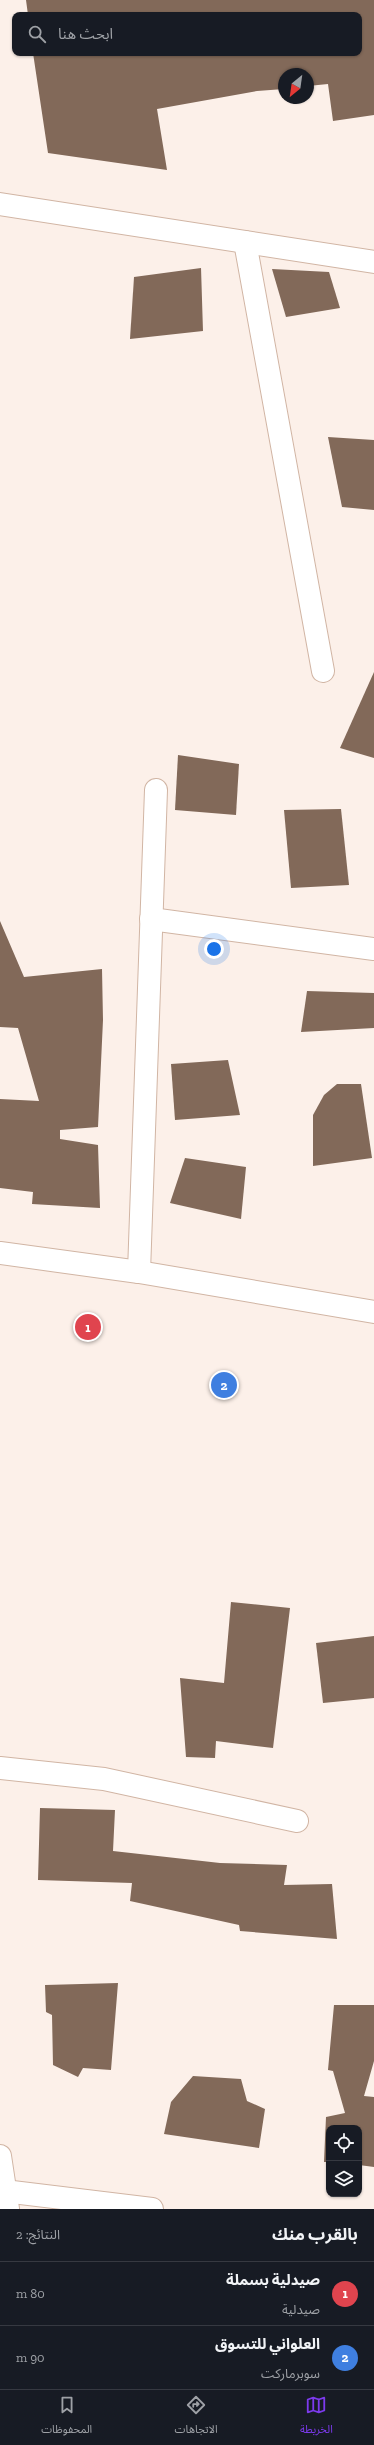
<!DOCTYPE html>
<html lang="ar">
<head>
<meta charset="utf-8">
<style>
  :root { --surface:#171b24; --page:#20242c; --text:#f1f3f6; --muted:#9ea1a6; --line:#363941; --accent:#7c3aed }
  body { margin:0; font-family:"Zilla Slab","Noto Sans Arabic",serif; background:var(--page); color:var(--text); direction:rtl }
  .controls { position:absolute; right:12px; bottom:12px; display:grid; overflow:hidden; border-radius:8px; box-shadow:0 1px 3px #0004 }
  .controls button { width:36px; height:36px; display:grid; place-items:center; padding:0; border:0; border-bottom:1px solid var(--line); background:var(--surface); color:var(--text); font:20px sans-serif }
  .compass { position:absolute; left:278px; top:68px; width:36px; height:36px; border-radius:50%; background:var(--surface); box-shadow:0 1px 3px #0004; rotate:209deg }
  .you { position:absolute; left:214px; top:949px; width:14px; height:14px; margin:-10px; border:3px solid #fff; border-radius:50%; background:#1a73e8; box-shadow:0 0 0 6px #1a73e833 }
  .badge { display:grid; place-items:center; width:26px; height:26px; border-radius:50%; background:var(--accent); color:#fff; font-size:13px; font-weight:700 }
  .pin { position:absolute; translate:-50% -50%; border:2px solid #fff; box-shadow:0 1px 4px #0006 }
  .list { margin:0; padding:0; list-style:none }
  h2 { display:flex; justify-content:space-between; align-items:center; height:52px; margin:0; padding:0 16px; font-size:17px }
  h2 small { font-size:13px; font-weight:400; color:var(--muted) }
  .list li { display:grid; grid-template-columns:26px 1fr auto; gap:12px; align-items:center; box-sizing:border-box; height:64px; padding:0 16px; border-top:1px solid var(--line) }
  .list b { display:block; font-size:15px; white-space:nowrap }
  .list p { margin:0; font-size:13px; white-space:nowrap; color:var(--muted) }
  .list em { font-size:13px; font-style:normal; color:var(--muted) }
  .icon { flex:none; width:22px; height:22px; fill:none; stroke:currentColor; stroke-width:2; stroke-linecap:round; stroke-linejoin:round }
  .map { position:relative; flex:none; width:374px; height:2209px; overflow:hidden; direction:ltr }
  .search { position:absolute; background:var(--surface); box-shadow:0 1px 3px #0004; left:12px; right:12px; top:12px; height:44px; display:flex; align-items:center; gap:10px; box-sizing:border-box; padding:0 14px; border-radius:8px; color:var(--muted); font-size:15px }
  .sheet { height:180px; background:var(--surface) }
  nav { display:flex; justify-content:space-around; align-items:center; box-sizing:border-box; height:56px; border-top:1px solid var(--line); background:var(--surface); font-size:11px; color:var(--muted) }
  nav a { display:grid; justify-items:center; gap:2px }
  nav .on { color:var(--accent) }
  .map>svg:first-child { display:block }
  .building { fill:#826959 }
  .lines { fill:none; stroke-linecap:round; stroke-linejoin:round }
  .minor-casing { stroke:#d1b5a4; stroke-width:24 }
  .tertiary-casing { stroke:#d1b5a4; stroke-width:24 }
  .minor { stroke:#fff; stroke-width:22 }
  .tertiary { stroke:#fff; stroke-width:22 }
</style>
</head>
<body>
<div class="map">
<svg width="374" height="2209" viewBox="0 0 374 2209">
  <rect width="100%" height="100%" fill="#fcf0e9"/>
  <!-- building -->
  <g class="building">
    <polygon points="26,0 374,0 374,115 333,121 328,84 308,86 308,74 284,74 284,89 257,91 157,109 167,170 48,153 33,53 359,53 359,15 28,15"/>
    <polygon points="201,268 203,331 130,339 134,277"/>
    <polygon points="272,269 329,272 340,308 286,317"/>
    <polygon points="328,437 374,440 374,510 342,507"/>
    <polygon points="374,672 374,758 340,748"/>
    <polygon points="178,755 239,764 236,815 175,810"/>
    <polygon points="341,809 349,885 291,888 284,810"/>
    <polygon points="0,921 24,977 102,969 103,1020 98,1127 60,1130 60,1139 98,1145 100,1208 32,1204 33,1192 0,1188 0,1099 39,1101 18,1028 0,1027"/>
    <polygon points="307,991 374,993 374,1028 301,1032"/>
    <polygon points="228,1060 240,1115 175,1120 171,1064"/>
    <polygon points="337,1084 361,1084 372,1158 313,1166 313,1115 324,1095"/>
    <polygon points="185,1158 246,1167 241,1219 170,1203"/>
    <polygon points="231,1602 290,1608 273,1748 216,1741 215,1758 186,1757 180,1678 224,1683"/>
    <polygon points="374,1636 374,1698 323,1703 316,1643"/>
    <polygon points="40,1808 115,1810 113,1851 220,1863 287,1865 284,1885 332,1884 337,1939 240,1931 239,1925 130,1901 132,1883 38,1880"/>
    <polygon points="118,1983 111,2070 83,2068 78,2077 53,2065 52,2015 46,2012 45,1985"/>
    <polygon points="334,2005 374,2005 374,2061 364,2096 374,2097 374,2167 359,2165 359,2128 329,2128 329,2162 324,2162 326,2117 345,2113 333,2071 328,2070"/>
    <polygon points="193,2076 241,2079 247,2101 265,2109 259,2148 164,2134 171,2102"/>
  </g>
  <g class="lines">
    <defs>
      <g id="minor">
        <polyline points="0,204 374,262"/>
        <polyline points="245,242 323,671"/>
        <polyline points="151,919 374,949"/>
        <polyline points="139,1272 156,790"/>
        <polyline points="0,1768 104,1779 297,1821"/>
        <polyline points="0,2156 8,2209"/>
        <polyline points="4,2191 152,2209"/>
      </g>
      <polyline id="tertiary" points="0,1253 139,1272 374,1312"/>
    </defs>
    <!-- minor casing -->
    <use href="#minor" class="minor-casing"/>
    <!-- tertiary casing -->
    <use href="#tertiary" class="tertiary-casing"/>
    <!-- minor -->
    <use href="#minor" class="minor"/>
    <!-- tertiary -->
    <use href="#tertiary" class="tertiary"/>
  </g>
</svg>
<div class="controls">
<button><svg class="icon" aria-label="locate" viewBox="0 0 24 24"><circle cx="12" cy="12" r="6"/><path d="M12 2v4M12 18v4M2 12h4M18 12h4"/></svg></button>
<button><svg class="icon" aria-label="layers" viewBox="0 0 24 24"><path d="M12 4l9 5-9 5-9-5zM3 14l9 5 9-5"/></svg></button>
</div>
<svg class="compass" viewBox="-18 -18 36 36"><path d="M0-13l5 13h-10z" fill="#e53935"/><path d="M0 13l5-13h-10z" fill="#9ea1a6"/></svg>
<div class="you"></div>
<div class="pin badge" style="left:88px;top:1327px;background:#e0444e">1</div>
<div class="pin badge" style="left:224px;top:1385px;background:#3f7fe0">2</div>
<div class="search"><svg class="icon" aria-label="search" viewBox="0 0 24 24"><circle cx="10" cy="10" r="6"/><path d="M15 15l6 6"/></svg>ابحث هنا</div>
</div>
<section class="sheet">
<h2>بالقرب منك<small>النتائج: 2</small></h2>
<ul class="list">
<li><span class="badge" style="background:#e0444e">1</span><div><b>صيدلية بسملة</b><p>صيدلية</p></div><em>80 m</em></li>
<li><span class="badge" style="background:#3f7fe0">2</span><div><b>العلواني للتسوق</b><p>سوبرماركت</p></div><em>90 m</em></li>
</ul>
</section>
<nav>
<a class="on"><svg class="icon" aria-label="map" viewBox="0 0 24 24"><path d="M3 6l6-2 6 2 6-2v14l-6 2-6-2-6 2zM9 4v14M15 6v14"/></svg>الخريطة</a>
<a><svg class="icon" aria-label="directions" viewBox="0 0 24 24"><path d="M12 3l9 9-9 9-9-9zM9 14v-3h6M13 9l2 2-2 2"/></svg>الاتجاهات</a>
<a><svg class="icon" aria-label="saved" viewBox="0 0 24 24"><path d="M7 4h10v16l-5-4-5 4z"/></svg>المحفوظات</a>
</nav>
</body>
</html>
